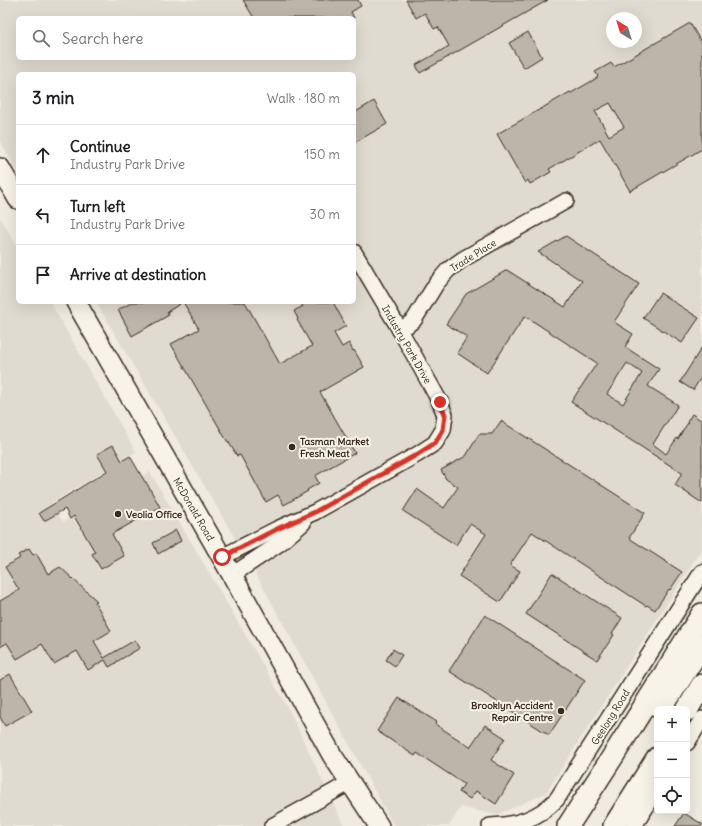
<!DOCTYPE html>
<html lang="en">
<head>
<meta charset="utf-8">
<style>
  :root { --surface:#fff; --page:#f6f6f6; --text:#202124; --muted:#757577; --line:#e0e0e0 }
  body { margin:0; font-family:Delius,sans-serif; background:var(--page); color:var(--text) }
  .controls { position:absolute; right:12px; bottom:12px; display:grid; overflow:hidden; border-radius:6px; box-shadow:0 4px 16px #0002 }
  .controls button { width:36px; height:36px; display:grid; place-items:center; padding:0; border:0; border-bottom:1px solid var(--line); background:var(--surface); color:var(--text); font:20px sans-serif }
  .compass { position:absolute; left:606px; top:12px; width:36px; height:36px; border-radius:50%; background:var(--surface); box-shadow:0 4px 16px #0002; rotate:322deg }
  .stop { position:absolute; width:12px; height:12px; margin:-9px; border:3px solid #d93025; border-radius:50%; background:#fff }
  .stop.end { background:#d93025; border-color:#fff; box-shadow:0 1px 4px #0008 }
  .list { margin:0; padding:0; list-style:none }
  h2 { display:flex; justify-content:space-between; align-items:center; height:52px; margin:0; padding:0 16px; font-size:17px }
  h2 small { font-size:13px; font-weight:400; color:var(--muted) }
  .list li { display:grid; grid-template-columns:26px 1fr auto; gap:12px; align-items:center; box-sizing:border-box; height:60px; padding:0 16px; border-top:1px solid var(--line) }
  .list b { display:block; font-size:15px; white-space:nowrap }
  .list p { margin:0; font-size:13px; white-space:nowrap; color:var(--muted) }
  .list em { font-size:13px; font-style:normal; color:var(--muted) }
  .icon { flex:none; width:22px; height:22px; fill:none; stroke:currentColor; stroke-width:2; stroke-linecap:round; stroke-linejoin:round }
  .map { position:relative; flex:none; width:702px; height:826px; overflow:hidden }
  .search { position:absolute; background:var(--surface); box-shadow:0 4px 16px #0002; left:16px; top:16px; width:340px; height:44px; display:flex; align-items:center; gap:10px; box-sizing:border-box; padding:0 14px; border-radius:6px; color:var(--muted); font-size:15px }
  .panel { position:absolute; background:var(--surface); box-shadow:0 4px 16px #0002; left:16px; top:72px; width:340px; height:232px; border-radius:6px }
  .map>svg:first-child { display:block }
  .built { fill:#e0dbd0; fill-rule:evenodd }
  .building { fill:#bdb5aa; stroke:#3b2a1e; fill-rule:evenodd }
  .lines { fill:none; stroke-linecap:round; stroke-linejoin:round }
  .minor-casing { stroke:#3b2a1e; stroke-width:18 }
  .major-casing { stroke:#3b2a1e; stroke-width:22 }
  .highway-casing { stroke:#3b2a1e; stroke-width:24 }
  .minor { stroke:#f7f3e8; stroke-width:15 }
  .major { stroke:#f7f3e8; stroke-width:19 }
  .highway { stroke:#f7f3e8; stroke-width:21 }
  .route { stroke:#d93025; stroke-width:5 }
  .poi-dot { fill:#3b2a1e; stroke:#f7f3e8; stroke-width:1.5 }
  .labels { text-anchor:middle; stroke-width:4; stroke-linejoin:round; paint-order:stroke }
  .street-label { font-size:10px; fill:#3b2a1e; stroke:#f7f3e8 }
  .poi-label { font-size:10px; font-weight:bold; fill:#3b2a1e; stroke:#f7f3e8; text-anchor:start }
</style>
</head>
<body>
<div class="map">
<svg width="702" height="826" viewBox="0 0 702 826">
  <rect width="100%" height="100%" fill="#efebe0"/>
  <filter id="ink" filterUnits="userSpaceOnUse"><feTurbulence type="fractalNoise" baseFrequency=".025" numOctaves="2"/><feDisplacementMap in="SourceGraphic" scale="8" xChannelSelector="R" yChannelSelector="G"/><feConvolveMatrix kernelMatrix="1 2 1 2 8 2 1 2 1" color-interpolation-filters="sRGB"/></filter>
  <g filter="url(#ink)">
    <!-- built -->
    <g class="built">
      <path d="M 0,0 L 702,0 L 702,549 L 546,793 L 496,815 L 461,807 L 449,826 L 394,826 L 262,585 L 225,521 L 96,302 L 354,302 L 354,74 L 18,74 L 18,172 L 0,141 ZM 18,18 L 354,18 L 354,58 L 18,58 ZM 612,18 L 636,18 L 636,42 L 612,42 Z"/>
      <polygon points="0,217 18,248 18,302 50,302 136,452 51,503 63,522 150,472 287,706 344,826 0,826"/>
    </g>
    <!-- building -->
    <g class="building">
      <polygon points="243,0 358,0 361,6 351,12 354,18 254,18"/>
      <polygon points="406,0 548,0 420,73 416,65 449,46 438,27 434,29 425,13 416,18"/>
      <path d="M 690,23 L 702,44 L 702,149 L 630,191 L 600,139 L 549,169 L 551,172 L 530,184 L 528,180 L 525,183 L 497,134 L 570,92 L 571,93 L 597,78 L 597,77 L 598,76 L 595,72 L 611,63 L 614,67 ZM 610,103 L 624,127 L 609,136 L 595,111 Z"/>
      <polygon points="528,32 542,57 524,68 509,43"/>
      <polygon points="374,101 387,124 354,143 354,113"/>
      <path d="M 566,236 L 639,284 L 614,322 L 633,334 L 625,347 L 659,369 L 648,386 L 678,405 L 653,444 L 666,454 L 677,438 L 678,439 L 683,430 L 688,423 L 687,422 L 692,414 L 702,421 L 702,503 L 675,485 L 682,473 L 571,402 L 597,363 L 525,316 L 487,373 L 457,353 L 467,337 L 446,324 L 466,294 L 507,270 L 565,307 L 582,281 L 538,252 ZM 627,363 L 642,373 L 623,404 L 607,394 Z"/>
      <polygon points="660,293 699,318 682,343 643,318"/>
      <polygon points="133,302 245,302 280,364 312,346 297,320 298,319 294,311 303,306 300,302 333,302 346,326 334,333 342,347 349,343 353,351 354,350 364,367 320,392 355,453 315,476 319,483 307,490 308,491 284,505 278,495 266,502 240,455 237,456 228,441 227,441 171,344 199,329 183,302 167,312 169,315 132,336 118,310"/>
      <polygon points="702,347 702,376 693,390 680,382"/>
      <polygon points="501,421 645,513 629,538 682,572 670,590 669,589 655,610 647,605 646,606 532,532 510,565 520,571 500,602 459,576 486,534 470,524 456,545 403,511 417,489 444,508 458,487 446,479 441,470 466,456 479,434 492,434"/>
      <polygon points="113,445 122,461 130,456 145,482 146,482 160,507 112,534 124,556 101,569 92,554 95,552 74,516 70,519 65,509 44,521 39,513 107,471 97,454"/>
      <polygon points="176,530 181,541 158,554 153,543"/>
      <polygon points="29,549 33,555 36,553 48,574 60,567 97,601 95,602 111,631 94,641 104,658 135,640 140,648 116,662 116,663 109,667 105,660 88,670 77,651 54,664 42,644 17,659 7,643 0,647 0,601 19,590 5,567 20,558 18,555"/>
      <polygon points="552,573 622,618 612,634 614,635 597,660 526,614"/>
      <polygon points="485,615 585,680 549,735 449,671"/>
      <polygon points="393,649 402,655 395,666 386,660"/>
      <polygon points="10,674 32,711 5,726 0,717 0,680"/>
      <polygon points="399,698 437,722 435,724 470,747 485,725 505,738 491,760 514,775 496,804 476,791 470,799 459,792 464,784 417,753 415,756 377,731"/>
      <polygon points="684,813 702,824 702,826 675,826"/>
    </g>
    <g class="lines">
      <defs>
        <g id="minor">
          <polyline points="400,330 409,324 414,320 436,284 448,270 463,259 566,201"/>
          <polyline points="222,557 277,529 315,512 418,454 435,443 443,430 445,415 440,402 400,330 354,252"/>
          <polyline points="232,575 280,543 303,523"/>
          <polyline points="687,743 702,719"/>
          <polyline points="272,826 349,783"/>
          <path d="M 490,826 C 517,825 538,819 557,799 L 702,572"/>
          <polyline points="634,826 657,790"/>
        </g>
        <g id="major">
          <polyline points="0,168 18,199"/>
          <polyline points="76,302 232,575 332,755 379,826"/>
        </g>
        <g id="highway">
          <polyline points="661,709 702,645"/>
          <polyline points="687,710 702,685"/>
          <polyline points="568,826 615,753 702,614"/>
          <polyline points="614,826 657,758"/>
        </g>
      </defs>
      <!-- minor casing -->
      <use href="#minor" class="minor-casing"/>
      <!-- major casing -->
      <use href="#major" class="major-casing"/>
      <!-- highway casing -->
      <use href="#highway" class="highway-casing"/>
      <!-- minor -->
      <use href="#minor" class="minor"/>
      <!-- major -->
      <use href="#major" class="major"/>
      <!-- highway -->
      <use href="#highway" class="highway"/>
    </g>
  </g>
  <g class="lines" filter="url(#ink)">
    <!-- route -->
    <polyline class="route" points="222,557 277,529 315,512 418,454 435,443 443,430 445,415 440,402"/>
  </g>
  <!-- markers -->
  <g class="poi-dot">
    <circle cx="292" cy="447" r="4"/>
    <circle cx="118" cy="514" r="4"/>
    <circle cx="561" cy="711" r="4"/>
  </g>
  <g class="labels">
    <!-- street labels -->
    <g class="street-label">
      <text transform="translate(473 255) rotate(-32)" y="4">Trade Place</text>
      <text transform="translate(407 344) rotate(60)" y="4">Industry Park Drive</text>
      <text transform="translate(194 509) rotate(60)" y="4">McDonald Road</text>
      <text transform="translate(610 717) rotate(-58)" y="4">Geelong Road</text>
    </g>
    <!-- poi labels -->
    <g class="poi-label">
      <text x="300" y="445">Tasman Market<tspan x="300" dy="12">Fresh Meat</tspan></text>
      <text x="126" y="518">Veolia Office</text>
      <text x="553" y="709" text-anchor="end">Brooklyn Accident<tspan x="553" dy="12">Repair Centre</tspan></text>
    </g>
  </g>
</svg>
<div class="controls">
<button>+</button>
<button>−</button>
<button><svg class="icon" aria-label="locate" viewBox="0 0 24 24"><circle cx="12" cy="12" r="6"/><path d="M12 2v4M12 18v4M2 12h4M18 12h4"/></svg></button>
</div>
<svg class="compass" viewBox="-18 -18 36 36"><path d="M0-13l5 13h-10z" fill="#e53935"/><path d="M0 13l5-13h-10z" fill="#757577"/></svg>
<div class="stop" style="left:222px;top:557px"></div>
<div class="stop end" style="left:440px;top:402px"></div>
<div class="search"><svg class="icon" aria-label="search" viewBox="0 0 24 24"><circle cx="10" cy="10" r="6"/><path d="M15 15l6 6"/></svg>Search here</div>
<section class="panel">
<h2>3 min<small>Walk · 180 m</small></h2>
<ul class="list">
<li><svg class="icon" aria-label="ahead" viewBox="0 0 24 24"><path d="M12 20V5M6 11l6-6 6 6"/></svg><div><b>Continue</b><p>Industry Park Drive</p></div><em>150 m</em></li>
<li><svg class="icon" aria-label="left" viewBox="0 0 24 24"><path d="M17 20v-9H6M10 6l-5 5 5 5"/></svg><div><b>Turn left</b><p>Industry Park Drive</p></div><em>30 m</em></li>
<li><svg class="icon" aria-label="arrive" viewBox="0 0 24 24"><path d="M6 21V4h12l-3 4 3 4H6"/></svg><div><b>Arrive at destination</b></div></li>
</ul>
</section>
</div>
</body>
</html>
